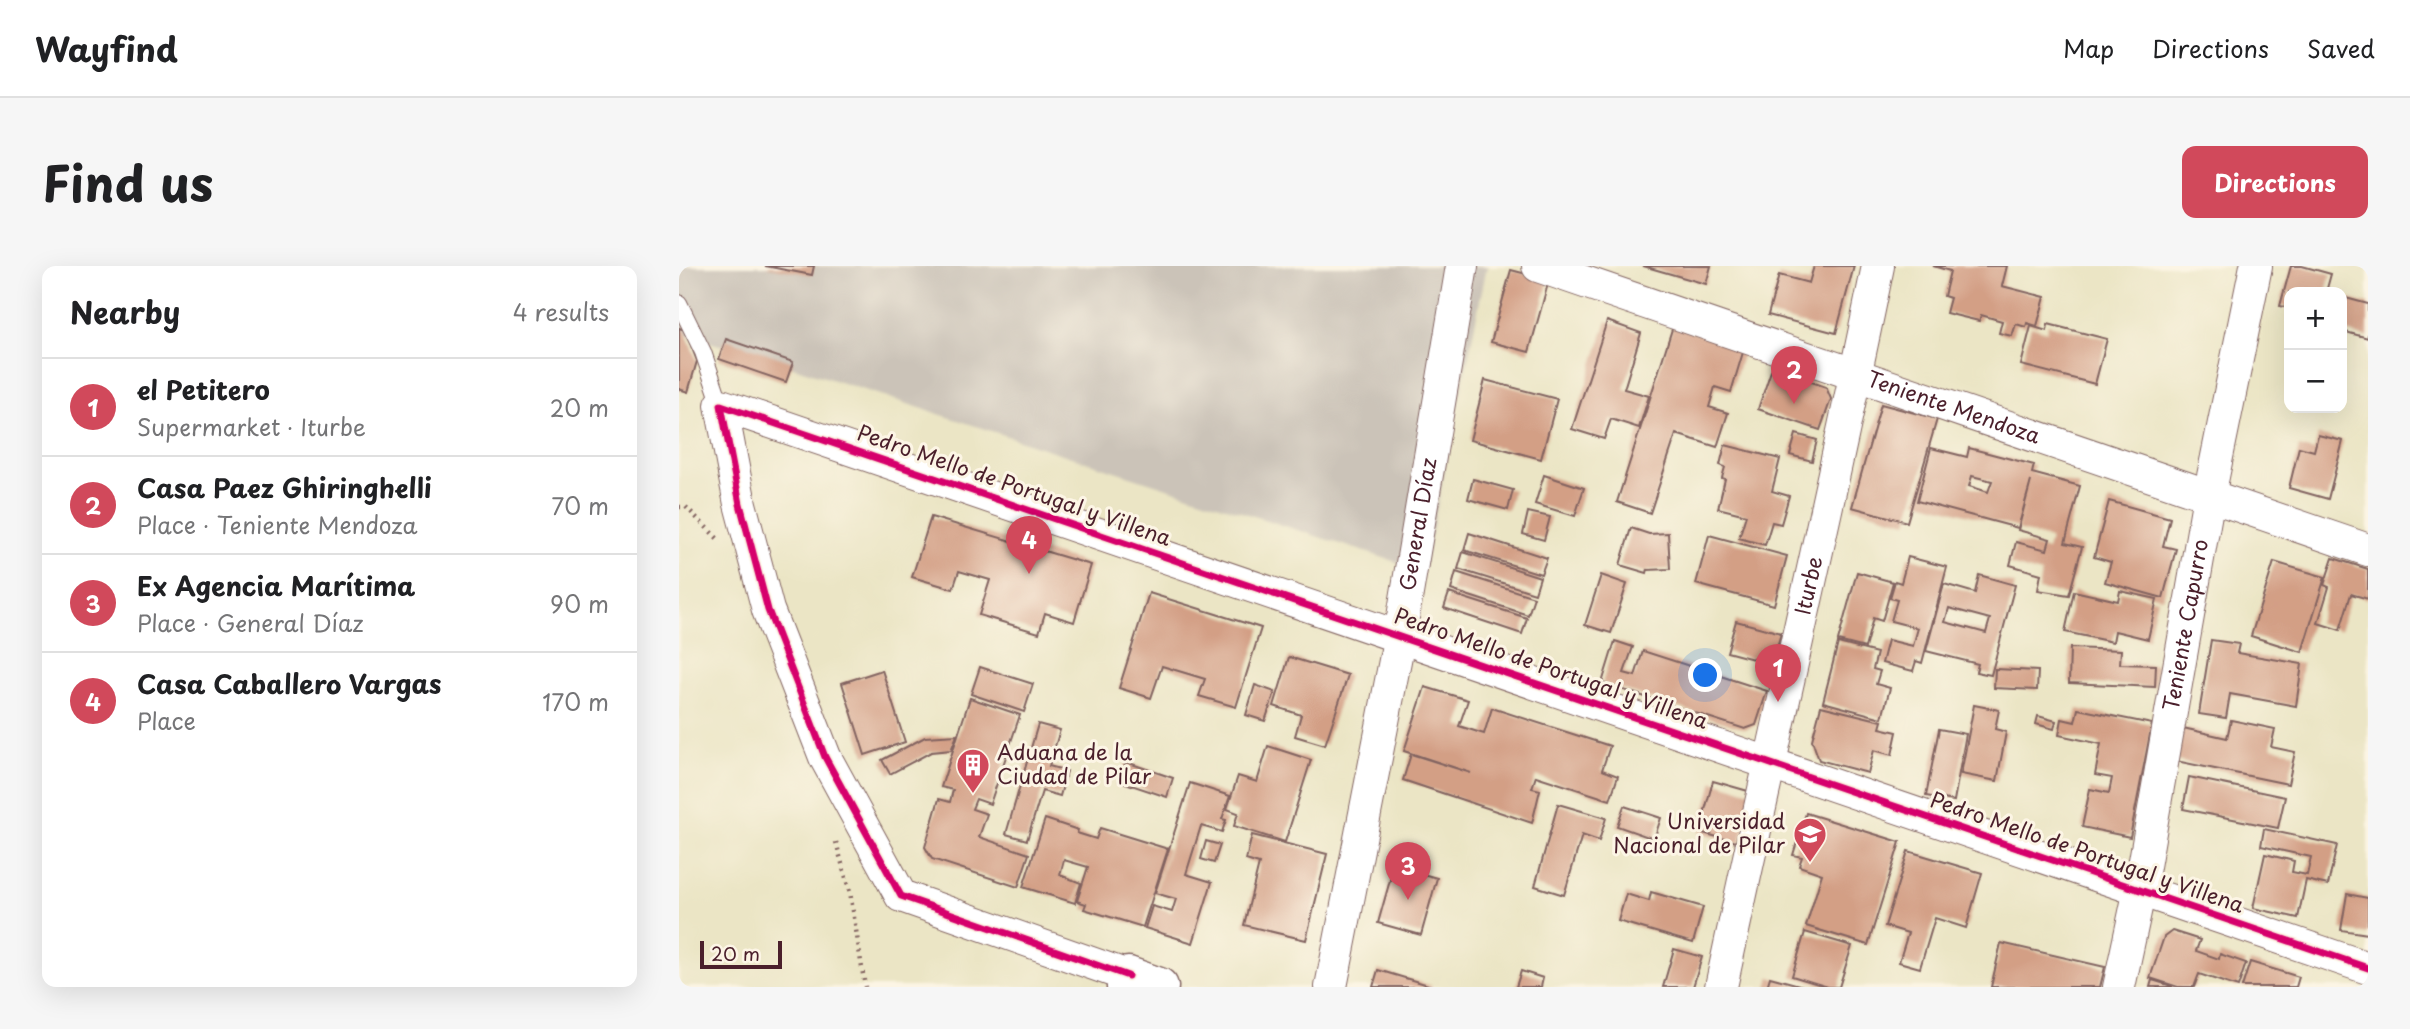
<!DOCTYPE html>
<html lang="en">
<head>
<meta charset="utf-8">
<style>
  :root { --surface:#fff; --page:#f6f6f6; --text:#202124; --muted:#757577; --line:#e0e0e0; --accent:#d1495b }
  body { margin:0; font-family:"Playpen Sans",sans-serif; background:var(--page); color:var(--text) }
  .controls { position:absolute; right:21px; top:21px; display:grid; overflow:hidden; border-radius:14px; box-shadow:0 7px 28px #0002 }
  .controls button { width:63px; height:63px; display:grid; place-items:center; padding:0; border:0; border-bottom:2px solid var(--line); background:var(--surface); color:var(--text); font:35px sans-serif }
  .scale { position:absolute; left:21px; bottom:18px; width:82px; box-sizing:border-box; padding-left:7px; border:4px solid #4a1f2b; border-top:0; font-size:19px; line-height:24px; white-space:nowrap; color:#4a1f2b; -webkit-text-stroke:5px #fcf5e5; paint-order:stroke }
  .you { position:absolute; left:1027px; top:410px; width:24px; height:24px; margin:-18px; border:5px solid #fff; border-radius:50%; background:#1a73e8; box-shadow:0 0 0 10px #1a73e833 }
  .badge { display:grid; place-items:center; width:46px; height:46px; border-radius:50%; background:var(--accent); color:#fff; font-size:23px; font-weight:700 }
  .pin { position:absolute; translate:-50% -58px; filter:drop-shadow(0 2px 4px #0008) }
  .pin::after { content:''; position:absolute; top:37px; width:24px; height:21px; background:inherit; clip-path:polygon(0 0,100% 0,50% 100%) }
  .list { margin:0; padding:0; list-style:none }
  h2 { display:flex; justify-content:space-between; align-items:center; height:91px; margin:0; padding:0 28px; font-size:30px }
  h2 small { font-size:23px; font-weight:400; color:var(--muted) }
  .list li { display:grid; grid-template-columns:46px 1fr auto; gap:21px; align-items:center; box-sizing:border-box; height:98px; padding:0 28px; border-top:2px solid var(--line) }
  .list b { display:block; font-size:26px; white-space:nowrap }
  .list p { margin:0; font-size:23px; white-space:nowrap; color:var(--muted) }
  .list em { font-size:23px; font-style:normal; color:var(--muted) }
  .map { position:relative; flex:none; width:1689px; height:721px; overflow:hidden; border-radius:14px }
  header { display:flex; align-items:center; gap:42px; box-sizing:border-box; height:98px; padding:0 35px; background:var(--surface); border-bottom:2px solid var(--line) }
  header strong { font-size:33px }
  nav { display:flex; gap:38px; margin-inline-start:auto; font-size:24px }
  .intro { display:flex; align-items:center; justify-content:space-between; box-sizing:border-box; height:168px; padding:0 42px }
  h1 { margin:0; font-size:49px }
  .button { padding:18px 32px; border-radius:14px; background:var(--accent); color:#fff; font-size:24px; font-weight:700 }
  main { display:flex; gap:42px; padding:0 42px }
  aside { flex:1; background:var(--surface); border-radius:14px; box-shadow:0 7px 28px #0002 }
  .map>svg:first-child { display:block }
  .industrial { fill:#cbc3b8 }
  .building { fill:#d39f85; fill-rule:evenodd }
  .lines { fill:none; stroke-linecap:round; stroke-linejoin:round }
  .service-casing { stroke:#826461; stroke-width:18 }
  .minor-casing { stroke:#826461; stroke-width:34 }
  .secondary-casing { stroke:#826461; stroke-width:41 }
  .path { stroke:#826461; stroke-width:4.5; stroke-dasharray:2 5; stroke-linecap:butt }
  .service { stroke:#fff; stroke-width:16 }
  .minor { stroke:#fff; stroke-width:32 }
  .secondary { stroke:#fff; stroke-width:38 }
  .cycleway-casing { stroke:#fcf5e5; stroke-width:11 }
  .cycleway { stroke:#d6006c; stroke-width:7 }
  .labels { text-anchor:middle; stroke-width:6; stroke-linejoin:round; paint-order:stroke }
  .street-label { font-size:21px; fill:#4a1f2b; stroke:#fcf5e5 }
  .poi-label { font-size:21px; fill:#4a1f2b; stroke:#fcf5e5; text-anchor:start }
</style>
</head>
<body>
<header>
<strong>Wayfind</strong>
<nav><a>Map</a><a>Directions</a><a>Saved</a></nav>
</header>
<div class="intro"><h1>Find us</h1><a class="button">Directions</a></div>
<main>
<aside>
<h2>Nearby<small>4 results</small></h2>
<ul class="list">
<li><span class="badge">1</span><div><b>el Petitero</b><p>Supermarket · Iturbe</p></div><em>20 m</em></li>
<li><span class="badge">2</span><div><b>Casa Paez Ghiringhelli</b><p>Place · Teniente Mendoza</p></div><em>70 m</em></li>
<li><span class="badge">3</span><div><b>Ex Agencia Marítima</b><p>Place · General Díaz</p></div><em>90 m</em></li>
<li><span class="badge">4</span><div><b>Casa Caballero Vargas</b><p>Place</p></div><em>170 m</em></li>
</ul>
</aside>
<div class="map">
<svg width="1689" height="721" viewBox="0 0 1689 721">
  <rect width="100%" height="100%" fill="#fcf5e5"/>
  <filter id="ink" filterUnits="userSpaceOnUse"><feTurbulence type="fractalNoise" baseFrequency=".0143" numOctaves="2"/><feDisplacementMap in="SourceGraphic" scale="14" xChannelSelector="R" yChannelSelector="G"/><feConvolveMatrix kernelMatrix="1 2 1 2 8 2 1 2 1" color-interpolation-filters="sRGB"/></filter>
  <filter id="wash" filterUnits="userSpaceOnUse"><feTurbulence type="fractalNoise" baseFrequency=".00686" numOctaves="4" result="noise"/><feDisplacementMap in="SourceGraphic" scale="28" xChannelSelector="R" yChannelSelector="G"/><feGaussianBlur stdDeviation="1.57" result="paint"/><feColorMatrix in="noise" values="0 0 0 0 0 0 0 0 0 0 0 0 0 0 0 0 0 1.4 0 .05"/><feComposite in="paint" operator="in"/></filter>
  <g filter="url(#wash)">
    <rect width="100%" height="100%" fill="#ebe5c5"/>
    <!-- industrial -->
    <polygon class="industrial" points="0,0 808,0 745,305 105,98 0,67"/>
    <g id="blocks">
      <!-- building -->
      <g class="building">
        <polygon points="86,0 135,0 133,9"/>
        <polygon points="964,0 1032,0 1027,18"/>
        <polygon points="1135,0 1175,0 1157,67 1089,49 1100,9 1130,17"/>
        <polygon points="1254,0 1328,0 1323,20 1366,31 1358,60 1348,57 1347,61 1337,58 1333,70 1320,67 1323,55 1302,49 1300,55 1267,47 1271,32 1265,30 1271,5"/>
        <polygon points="1612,0 1623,0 1652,8 1647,26 1610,26 1610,42 1601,40"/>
        <polygon points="832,4 870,14 850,86 812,76"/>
        <polygon points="1663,31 1689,38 1689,72 1663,65"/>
        <polygon points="928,55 962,67 945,123 970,130 960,162 932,153 925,173 893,163"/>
        <polygon points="1369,58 1428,73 1416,118 1342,99 1352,60 1368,65"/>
        <polygon points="994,60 1065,83 1052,126 1036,121 1030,141 1049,147 1038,181 997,168 971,247 938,236"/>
        <polygon points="0,62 6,64 18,95 9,126 0,123"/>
        <polygon points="47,73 114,96 107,116 40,93"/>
        <polygon points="1093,102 1147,121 1152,133 1141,164 1079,143"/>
        <polygon points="806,114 878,133 862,193 791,174"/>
        <polygon points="1202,138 1258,153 1228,256 1173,241"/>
        <polygon points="1117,168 1138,174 1133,195 1111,189"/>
        <polygon points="1639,169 1664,175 1649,233 1610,222 1620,181 1635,185"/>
        <polygon points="1046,179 1101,193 1093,225 1110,230 1102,258 1093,256 1086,279 1060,272 1067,249 1039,242 1046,213 1043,212 1046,201 1041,199"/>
        <path d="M 1252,182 L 1288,191 L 1290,182 L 1355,199 L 1353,207 L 1401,220 L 1386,277 L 1403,281 L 1390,329 L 1359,324 L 1362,308 L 1331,299 L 1337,276 L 1368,284 L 1371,273 L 1339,264 L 1352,215 L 1339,262 L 1238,235 ZM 1293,210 L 1313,215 L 1309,226 L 1290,220 Z"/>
        <polygon points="865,209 905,222 896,250 856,238"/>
        <polygon points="794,213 834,224 829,244 789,233"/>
        <polygon points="1430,235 1491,252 1484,280 1497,283 1484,332 1426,316 1432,296 1415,291"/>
        <polygon points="849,246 871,251 865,274 844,268"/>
        <polygon points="252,251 412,299 395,356 366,347 360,367 300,349 311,314 280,305 274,323 233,311"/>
        <polygon points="952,262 970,268 989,267 991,303 969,304 969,303 968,307 941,299"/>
        <polygon points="790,267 868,292 862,308 785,284"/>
        <polygon points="1030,269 1108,290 1095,339 1017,318"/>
        <polygon points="784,286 861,311 856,327 779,303"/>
        <polygon points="1229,291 1268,301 1243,397 1237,395 1234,405 1203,397 1209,374 1234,380 1239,362 1212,355 1218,334 1211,332 1216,315 1222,317"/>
        <polygon points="1654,292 1689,303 1689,333 1672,328 1661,364 1639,357 1650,321 1645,319"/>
        <polygon points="1595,296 1646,311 1623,386 1572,370"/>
        <polygon points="777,306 855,331 849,349 772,324"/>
        <polygon points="1178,306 1214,316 1203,355 1194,352 1186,382 1159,375"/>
        <polygon points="922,309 948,318 932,367 906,359"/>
        <path d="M 1300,309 L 1336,319 L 1312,409 L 1297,406 L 1299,398 L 1247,385 L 1265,318 L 1296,327 ZM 1270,342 L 1311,353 L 1307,367 L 1266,356 Z"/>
        <polygon points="1395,325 1439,335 1441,325 1478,333 1469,373 1436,365 1434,376 1386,366"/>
        <polygon points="470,327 582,362 557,441 520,430 526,413 483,400 472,432 440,422"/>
        <polygon points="770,327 848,352 843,368 765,342"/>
        <polygon points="1057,355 1102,367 1093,398 1048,386"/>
        <polygon points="1532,374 1560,378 1558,387 1623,398 1617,440 1551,428 1547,452 1520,448"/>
        <polygon points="936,375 954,381 945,407 956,410 964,385 1088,425 1077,459 1066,463 923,417"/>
        <polygon points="1159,377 1198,387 1194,403 1201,405 1197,418 1211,422 1203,452 1144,436"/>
        <polygon points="1391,382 1442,384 1441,398 1477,399 1476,421 1390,417"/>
        <polygon points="610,391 669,409 646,479 616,470 622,449 595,440"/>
        <polygon points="301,401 354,418 345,446 292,428"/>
        <polygon points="1316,403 1359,405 1358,424 1315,422"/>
        <polygon points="203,404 226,476 186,489 163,417"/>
        <polygon points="576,419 596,426 586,455 567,449"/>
        <polygon points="746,421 789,434 780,460 805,468 813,442 931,480 923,504 939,510 931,534 857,510 853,522 861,524 853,557 724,514 732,488 792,507 725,485"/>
        <polygon points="291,432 341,449 311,538 297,533 293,543 308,548 300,571 350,588 339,621 253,593 246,581 260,533 271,536 274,524 262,521"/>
        <polygon points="1295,439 1320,444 1316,463 1327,466 1318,515 1282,508"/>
        <polygon points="1142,440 1203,455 1201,462 1218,466 1213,489 1195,484 1189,507 1140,494 1133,474"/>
        <polygon points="1399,443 1473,458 1451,571 1403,561 1411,523 1430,527 1433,512 1416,509 1422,478 1380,469 1383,453 1396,456"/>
        <polygon points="1359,450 1377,455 1375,463 1357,458"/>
        <polygon points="1552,454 1596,463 1592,481 1616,486 1609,518 1497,495 1504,462 1548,472"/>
        <polygon points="359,458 381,464 370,500 388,505 381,530 363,525 348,574 327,568"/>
        <polygon points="1260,463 1287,468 1275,535 1247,530"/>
        <polygon points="278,469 272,484 252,486 211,508 203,494 246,471"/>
        <polygon points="589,480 632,494 606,576 555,560 559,547 548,543 559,510 578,516"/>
        <polygon points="447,496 494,512 488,531 440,515"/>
        <polygon points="1510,511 1606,531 1599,562 1504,543"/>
        <polygon points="1034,515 1076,527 1061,577 1020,566"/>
        <polygon points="511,517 551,530 543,553 547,554 543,566 522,560 507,608 533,616 514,677 466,662 473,640 493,646 497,633 476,627"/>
        <polygon points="879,538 927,552 920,575 903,569 885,629 856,620"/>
        <polygon points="945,540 982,552 975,573 938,560"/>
        <polygon points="1127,547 1221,576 1189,679 1127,660 1143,608 1120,600 1123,591 1114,589"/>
        <polygon points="366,553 399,564 398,567 417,573 421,562 489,583 464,661 405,643 407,638 398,635 409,601 385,594 381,609 402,617 396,637 344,621"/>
        <polygon points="1585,563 1658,579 1649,619 1627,614 1619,652 1574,642 1586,588 1615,595 1613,606 1628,609 1632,591 1582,580"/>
        <polygon points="573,569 648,588 627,674 565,659 580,598 567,594"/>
        <polygon points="527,575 541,579 535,597 522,593"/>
        <polygon points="1229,585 1303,607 1287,662 1256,652 1241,702 1220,696 1229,667 1206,660"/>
        <polygon points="715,600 758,612 742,669 699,657"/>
        <polygon points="972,626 1024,641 1014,677 939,655 947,628 970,635"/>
        <polygon points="1668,628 1689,632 1689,668 1662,664"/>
        <polygon points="1493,665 1521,674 1517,685 1540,693 1541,688 1567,697 1559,721 1520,708 1515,721 1499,721 1471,712 1485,671"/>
        <polygon points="1126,666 1173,680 1160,721 1149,721 1113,710"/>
        <polygon points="1322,677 1426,701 1421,721 1312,721"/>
        <polygon points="995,683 1023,691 1014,721 984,721"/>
        <polygon points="1571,696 1620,711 1617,721 1563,721"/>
        <polygon points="699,704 753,720 753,721 694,721"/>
        <polygon points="842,705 864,712 862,721 837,721"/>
        <polygon points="1091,711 1124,720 1123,721 1088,721"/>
        <polygon points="1473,714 1493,720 1493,721 1471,721"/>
      </g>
    </g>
  </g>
  <g filter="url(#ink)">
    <use href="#blocks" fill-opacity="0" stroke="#826461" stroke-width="2"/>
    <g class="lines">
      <defs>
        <polyline id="service" points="0,37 24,86 42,139"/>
        <g id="minor">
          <path id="s1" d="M 859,0 L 1689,284"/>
          <polyline points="449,710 222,630 146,491 89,344 61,238 42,139 1689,702"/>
          <path id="s2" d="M 652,721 L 721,369 L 783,0"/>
          <path id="s3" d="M 1042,721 C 1093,480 1150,241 1199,0"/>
          <path id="s4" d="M 1440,721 L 1461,623 L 1530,230 L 1577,0"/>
        </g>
        <polyline id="secondary" points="447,721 449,710 480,721"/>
      </defs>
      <!-- service casing -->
      <use href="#service" class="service-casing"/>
      <!-- minor casing -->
      <use href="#minor" class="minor-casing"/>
      <!-- secondary casing -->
      <use href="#secondary" class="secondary-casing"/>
      <!-- path -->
      <g class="path">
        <polyline points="0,241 7,241 39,273"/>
        <polyline points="157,576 171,626 186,721"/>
      </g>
      <!-- service -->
      <use href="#service" class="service"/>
      <!-- minor -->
      <use href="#minor" class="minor"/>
      <!-- secondary -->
      <use href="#secondary" class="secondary"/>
      <defs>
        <polyline id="cycleway" points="449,710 222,630 146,491 89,344 61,238 42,139 1689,702"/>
      </defs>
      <!-- cycleway casing -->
      <use href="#cycleway" class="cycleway-casing"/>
      <!-- cycleway -->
      <use href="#cycleway" class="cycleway"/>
    </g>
  </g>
  <!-- icons -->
  <defs>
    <symbol id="building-pin" viewBox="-11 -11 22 30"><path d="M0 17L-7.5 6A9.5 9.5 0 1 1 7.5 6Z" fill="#d1495b" stroke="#fcf5e5"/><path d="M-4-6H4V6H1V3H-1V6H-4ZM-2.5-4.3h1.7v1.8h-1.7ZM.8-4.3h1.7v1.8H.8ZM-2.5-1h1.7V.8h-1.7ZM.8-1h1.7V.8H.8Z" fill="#fff"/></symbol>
    <symbol id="university-pin" viewBox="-11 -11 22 30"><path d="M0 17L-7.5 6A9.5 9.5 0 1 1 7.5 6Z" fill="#d1495b" stroke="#fcf5e5"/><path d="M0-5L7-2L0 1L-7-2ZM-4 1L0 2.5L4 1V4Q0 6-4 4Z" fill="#fff"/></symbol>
  </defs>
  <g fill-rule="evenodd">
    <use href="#building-pin" x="275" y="480" width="38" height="52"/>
    <use href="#university-pin" x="1112" y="549" width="38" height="52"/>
  </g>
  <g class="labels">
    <!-- street labels -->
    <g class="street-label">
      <text dy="7" stroke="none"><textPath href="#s1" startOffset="439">Teniente Mendoza</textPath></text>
      <text transform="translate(335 220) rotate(19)" y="7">Pedro Mello de Portugal y Villena</text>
      <text dy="7" stroke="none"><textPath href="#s2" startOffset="471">General Díaz</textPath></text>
      <text dy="7" stroke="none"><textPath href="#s3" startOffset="411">Iturbe</textPath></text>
      <text dy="7" stroke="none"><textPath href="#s4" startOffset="368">Teniente Capurro</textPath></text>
      <text transform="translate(872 403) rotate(19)" y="7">Pedro Mello de Portugal y Villena</text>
      <text transform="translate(1408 587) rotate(19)" y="7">Pedro Mello de Portugal y Villena</text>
    </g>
    <!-- poi labels -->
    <g class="poi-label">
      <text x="318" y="494">Aduana de la<tspan x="318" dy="24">Ciudad de Pilar</tspan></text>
      <text x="1106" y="563" text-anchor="end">Universidad<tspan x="1106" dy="24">Nacional de Pilar</tspan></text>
    </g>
  </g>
</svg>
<div class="controls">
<button>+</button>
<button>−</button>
</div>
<div class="scale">20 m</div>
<div class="you"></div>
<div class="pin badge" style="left:1099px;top:436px">1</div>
<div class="pin badge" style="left:1115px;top:138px">2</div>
<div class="pin badge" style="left:729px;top:634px">3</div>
<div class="pin badge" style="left:350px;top:308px">4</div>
</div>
</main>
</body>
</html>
